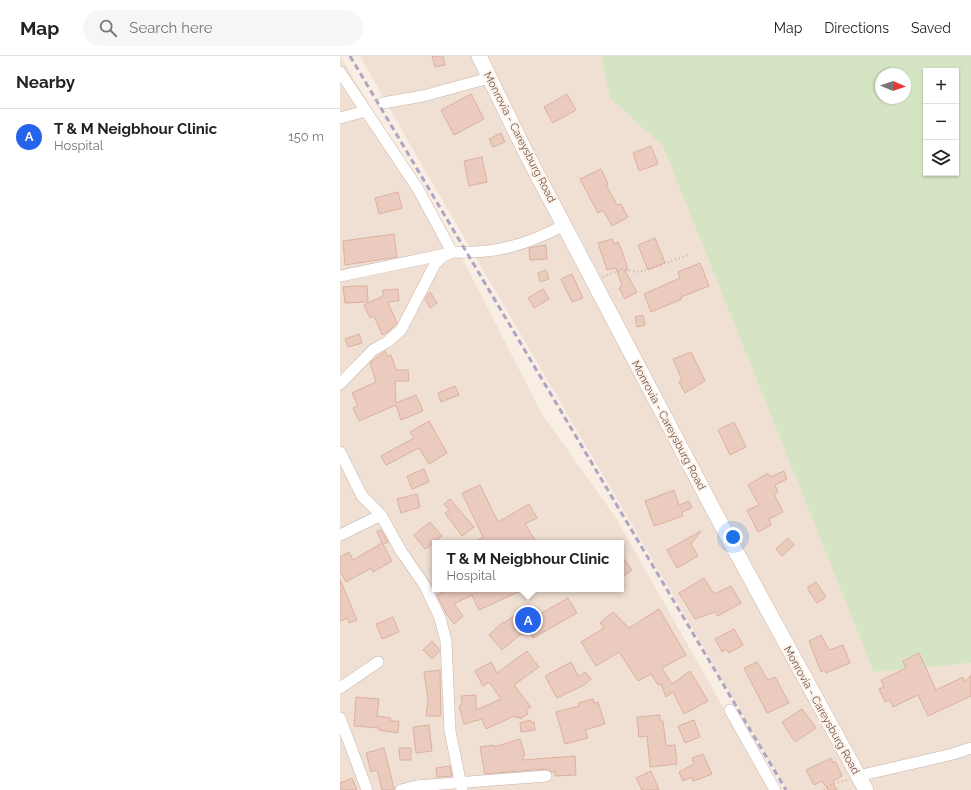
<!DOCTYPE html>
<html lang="en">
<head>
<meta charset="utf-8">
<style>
  :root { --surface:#fff; --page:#f6f6f6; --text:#222; --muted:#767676; --line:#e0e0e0; --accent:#2563eb }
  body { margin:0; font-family:Raleway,sans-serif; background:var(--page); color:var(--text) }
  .controls { position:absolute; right:12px; top:12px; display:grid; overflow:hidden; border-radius:0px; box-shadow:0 1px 3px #0004 }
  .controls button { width:36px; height:36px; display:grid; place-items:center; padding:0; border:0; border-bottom:1px solid var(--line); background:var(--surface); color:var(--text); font:20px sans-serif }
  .compass { position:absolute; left:535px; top:12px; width:36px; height:36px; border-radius:50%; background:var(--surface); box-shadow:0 1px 3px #0004; rotate:92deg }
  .you { position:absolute; left:393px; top:481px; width:14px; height:14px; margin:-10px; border:3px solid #fff; border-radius:50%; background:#1a73e8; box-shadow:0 0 0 6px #1a73e833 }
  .badge { display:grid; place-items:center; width:26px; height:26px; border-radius:50%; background:var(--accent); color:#fff; font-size:13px; font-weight:700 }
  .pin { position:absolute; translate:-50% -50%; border:2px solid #fff; box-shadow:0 1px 4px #0006 }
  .popup { position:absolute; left:92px; top:484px; width:192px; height:52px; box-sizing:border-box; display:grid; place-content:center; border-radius:0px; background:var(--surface); filter:drop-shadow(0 1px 3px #0005); font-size:13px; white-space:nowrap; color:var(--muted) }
  .popup b { font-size:15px; color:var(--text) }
  .popup::after { content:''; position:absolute; left:50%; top:100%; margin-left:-8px; border:8px solid transparent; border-top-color:var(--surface) }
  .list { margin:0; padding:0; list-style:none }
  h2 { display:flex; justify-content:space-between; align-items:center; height:52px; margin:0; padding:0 16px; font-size:17px }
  h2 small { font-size:13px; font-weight:400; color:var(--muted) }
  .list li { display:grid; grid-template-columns:26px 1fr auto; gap:12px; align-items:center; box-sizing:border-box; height:56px; padding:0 16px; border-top:1px solid var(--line) }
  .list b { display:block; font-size:15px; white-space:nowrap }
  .list p { margin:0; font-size:13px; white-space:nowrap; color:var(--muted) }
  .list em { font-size:13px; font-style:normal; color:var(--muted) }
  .icon { flex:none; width:22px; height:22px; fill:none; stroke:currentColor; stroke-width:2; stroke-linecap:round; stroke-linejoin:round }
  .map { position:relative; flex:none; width:631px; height:734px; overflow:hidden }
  header { display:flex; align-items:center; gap:24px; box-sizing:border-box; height:56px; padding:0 20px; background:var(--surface); border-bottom:1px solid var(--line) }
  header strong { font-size:19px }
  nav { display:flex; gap:22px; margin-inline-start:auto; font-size:14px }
  .search { width:280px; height:36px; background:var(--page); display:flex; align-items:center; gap:10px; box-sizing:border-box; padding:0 14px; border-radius:22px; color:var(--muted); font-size:15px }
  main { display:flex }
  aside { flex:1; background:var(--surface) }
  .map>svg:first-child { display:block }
  .residential { fill:#f0dfd3; fill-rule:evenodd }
  .green { fill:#d5e5c4; fill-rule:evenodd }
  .building { fill:#ebcbbe; stroke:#dcb0a1 }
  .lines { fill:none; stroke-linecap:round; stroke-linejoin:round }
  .minor-casing { stroke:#c8b5ab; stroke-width:12 }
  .secondary-casing { stroke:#ceb7ac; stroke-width:16 }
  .path { stroke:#d0aea2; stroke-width:2; stroke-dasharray:1 3; stroke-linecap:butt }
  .minor { stroke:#fff; stroke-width:11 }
  .secondary { stroke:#fff; stroke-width:15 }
  .rail { stroke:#b0a4c1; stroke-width:3; stroke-dasharray:6 4; stroke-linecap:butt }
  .labels { text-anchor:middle; stroke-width:4; stroke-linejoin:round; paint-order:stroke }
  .street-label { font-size:11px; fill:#6e544c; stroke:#fdf3e9 }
</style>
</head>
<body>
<header>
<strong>Map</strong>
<div class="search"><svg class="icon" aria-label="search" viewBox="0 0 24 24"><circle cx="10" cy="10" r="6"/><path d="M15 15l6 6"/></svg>Search here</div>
<nav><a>Map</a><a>Directions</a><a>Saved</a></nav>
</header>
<main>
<aside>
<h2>Nearby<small></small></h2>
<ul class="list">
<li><span class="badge">A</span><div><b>T &amp; M Neigbhour Clinic</b><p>Hospital</p></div><em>150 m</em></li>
</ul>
</aside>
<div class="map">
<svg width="631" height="734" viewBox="0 0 631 734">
  <rect width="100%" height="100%" fill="#f9eee4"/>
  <!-- residential -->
  <g class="residential">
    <path d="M 0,0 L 121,200 L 202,358 L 276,462 L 430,734 L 0,734 ZM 95,487 L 281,487 L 281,533 L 95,533 Z"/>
    <polygon points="20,0 261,0 270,42 323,89 534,615 631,607 631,734 447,734 76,99"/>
  </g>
  <!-- green -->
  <path class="green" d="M 261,0 L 631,0 L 631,607 L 534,616 L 323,90 L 270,42 ZM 586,15 L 616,15 L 616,117 L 586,117 ZM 541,18 L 565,18 L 565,42 L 541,42 Z"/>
  <!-- building -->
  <g class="building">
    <polygon points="92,0 103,0 105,9 95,11"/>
    <polygon points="131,38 144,63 114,79 101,54"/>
    <polygon points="227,38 236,54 213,67 204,51"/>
    <polygon points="161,77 165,86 153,91 149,83"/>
    <polygon points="311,90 318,108 299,115 293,97"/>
    <polygon points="142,101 147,126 129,130 124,105"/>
    <polygon points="261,113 268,128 266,129 277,149 281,148 288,161 272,170 263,154 258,157 240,123"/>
    <polygon points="58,136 62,152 39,158 35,142"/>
    <polygon points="54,178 57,201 5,209 3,185"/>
    <polygon points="315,182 325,207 308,214 298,189"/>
    <polygon points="272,183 274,188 278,186 282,195 288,214 285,215 297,236 285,243 279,232 282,230 276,212 267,214 258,187"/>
    <polygon points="206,189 207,203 190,204 189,192"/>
    <polygon points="360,207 369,230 341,241 342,243 311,256 304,238 340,222 338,216"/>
    <polygon points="206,214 209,223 200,226 198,217"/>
    <polygon points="232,218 243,242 232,246 221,223"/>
    <polygon points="15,230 27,230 28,246 5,247 3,231"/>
    <polygon points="58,233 59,245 48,246 57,267 48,276 42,279 34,260 30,262 24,249 43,240 43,234"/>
    <polygon points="203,233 209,243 194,252 188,242"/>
    <polygon points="90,236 97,247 90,252 85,243"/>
    <polygon points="303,259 305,269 297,271 295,261"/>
    <polygon points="19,278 22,287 8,291 5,283"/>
    <polygon points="45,295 47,300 51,299 56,314 68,314 69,325 55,325 56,347 76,339 83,355 61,364 56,349 19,365 13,352 18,350 12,337 36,326 30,307"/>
    <polygon points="351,296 365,325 345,337 339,326 342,324 333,303"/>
    <polygon points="115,330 119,339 101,346 98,337"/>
    <polygon points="89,365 107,397 89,408 79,392 46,409 41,400 74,382 70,376"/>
    <polygon points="394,366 406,391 390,399 378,374"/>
    <polygon points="84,413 89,426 72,433 67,420"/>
    <polygon points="444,415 447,423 435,429 438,436 434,438 443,456 429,463 431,469 418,476 407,454 419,449 408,429 428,417 430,421"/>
    <polygon points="140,429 158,466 189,448 197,462 185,468 197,487 133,487 143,481 122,437"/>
    <polygon points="334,434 339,449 349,445 352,452 342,456 343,460 314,470 305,445"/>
    <polygon points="77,438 80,451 61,457 57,443"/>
    <polygon points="110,443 134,471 122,480 105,457 109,454 104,448"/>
    <polygon points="90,466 102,480 85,493 74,479"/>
    <polygon points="41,474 48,486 43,488 52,505 33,516 31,512 6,526 0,515 0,501 9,496 13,504 42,487 37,475"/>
    <polygon points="361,475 351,488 358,500 337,512 327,494"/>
    <polygon points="448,482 454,489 442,500 436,493"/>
    <polygon points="281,499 292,514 281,522"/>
    <polygon points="364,522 374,538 391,530 401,547 378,560 375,556 355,563 339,537"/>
    <polygon points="0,523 17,564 9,567 8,562 0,565"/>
    <polygon points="476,526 486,541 477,547 468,534 468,531"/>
    <polygon points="109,533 185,533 139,554 132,539 114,548 123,560 114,568 106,557 97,539"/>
    <polygon points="228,542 237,557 193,582 188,574 182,579 181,578 162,594 149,579 163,566 164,567 189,549 195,557 198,555 200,558"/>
    <polygon points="319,553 346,599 322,612 332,628 350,615 368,645 344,658 333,636 326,641 321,628 318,629 311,618 298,625 279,596 256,610 241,586 264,572 260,567 273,556 289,572"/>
    <polygon points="53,561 59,576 42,583 36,568"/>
    <polygon points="394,573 403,589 389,597 386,593 382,596 375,583"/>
    <polygon points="481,579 489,594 503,589 510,607 486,617 484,614 481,616 469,585"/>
    <polygon points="92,585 99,593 99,596 92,603 83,594"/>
    <polygon points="187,595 199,611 174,629 191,651 186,653 188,658 180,663 180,661 175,662 174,660 146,673 142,663 124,668 119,650 122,649 121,640 136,639 136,654 161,643 149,626 143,630 135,615 151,606 157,617"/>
    <polygon points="579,597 596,634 623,621 625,626 631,619 631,640 588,660 578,639 553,651 550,644 545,646 539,633 544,631 541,624 566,612 563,605"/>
    <polygon points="231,606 239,621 245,616 251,623 244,629 217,642 205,620"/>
    <polygon points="417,606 428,624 435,621 449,647 427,657 404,612"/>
    <polygon points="100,614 101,660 86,660 88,644 84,616"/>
    <polygon points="16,641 39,643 37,660 51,662 50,665 59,665 58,677 39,674 39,672 14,670"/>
    <polygon points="253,643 254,647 258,646 265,668 245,674 248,682 225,688 216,656 239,650 238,647"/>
    <polygon points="462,653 476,672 455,686 442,666"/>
    <polygon points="320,659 320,665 323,665 326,690 335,689 337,708 310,711 307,680 299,681 297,661"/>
    <polygon points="190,664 191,666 194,666 195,674 181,676 180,667"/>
    <polygon points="354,664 360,681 345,687 338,670"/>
    <polygon points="89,669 92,695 76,697 73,671"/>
    <polygon points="180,683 185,699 183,700 183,704 235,700 236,719 215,720 215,715 211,716 205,713 145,718 140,691 154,689 154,691"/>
    <polygon points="44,692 54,732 54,734 42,734 37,714 31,716 26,697"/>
    <polygon points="59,692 71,692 71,704 60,704"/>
    <polygon points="363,698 372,718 359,723 353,725 352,721 343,725 339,716 354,708 352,702"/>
    <polygon points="491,702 493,707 495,705 502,720 492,726 497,734 488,734 482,725 474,729 466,714"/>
    <polygon points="110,710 112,720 97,721 96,712"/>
    <polygon points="311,715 319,734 302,734 296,722"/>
    <polygon points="12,722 17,734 0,734 0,727"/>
  </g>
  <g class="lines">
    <defs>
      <g id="minor">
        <path d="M 0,16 L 78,133 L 112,196 C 155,198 187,189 224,169"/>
        <polyline points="43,47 83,40 149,22"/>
        <polyline points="0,62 26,55"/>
        <polyline points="0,220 106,198"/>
        <polyline points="0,328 33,294 47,286 61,274 95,208 102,201 112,196"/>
        <polyline points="0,396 22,440 41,459 61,495 85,530 100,562 106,585 110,675 122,734"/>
        <polyline points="0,479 41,459"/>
        <polyline points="0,632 38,606"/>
        <polyline points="390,654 435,734"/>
        <polyline points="0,662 27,734"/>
        <polyline points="518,720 613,698 631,692"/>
        <polyline points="61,734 77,730 206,720"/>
      </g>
      <polyline id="secondary" points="139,0 187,99 382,470 526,734"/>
    </defs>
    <!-- minor casing -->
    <use href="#minor" class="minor-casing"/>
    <!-- secondary casing -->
    <use href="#secondary" class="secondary-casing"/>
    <!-- path -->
    <g class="path">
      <polyline points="263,221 282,213 299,216 349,199"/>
      <polyline points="484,734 492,728 507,724"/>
    </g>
    <!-- minor -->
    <use href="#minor" class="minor"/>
    <!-- secondary -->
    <use href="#secondary" class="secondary"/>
    <!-- rail -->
    <polyline class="rail" points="10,0 446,734"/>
  </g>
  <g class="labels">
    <!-- street labels -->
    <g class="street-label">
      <text transform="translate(180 81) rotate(63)" y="4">Monrovia - Careysburg Road</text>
      <text transform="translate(329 369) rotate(62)" y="4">Monrovia - Careysburg Road</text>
      <text transform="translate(482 654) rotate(61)" y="4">Monrovia - Careysburg Road</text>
    </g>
  </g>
</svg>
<div class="controls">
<button>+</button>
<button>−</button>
<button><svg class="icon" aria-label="layers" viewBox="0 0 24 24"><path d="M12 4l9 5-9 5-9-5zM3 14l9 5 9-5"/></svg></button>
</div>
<svg class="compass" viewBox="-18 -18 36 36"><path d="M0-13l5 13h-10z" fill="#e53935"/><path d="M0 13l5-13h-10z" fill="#767676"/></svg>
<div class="you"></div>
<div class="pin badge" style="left:188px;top:564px">A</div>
<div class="popup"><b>T &amp; M Neigbhour Clinic</b>Hospital</div>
</div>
</main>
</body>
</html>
